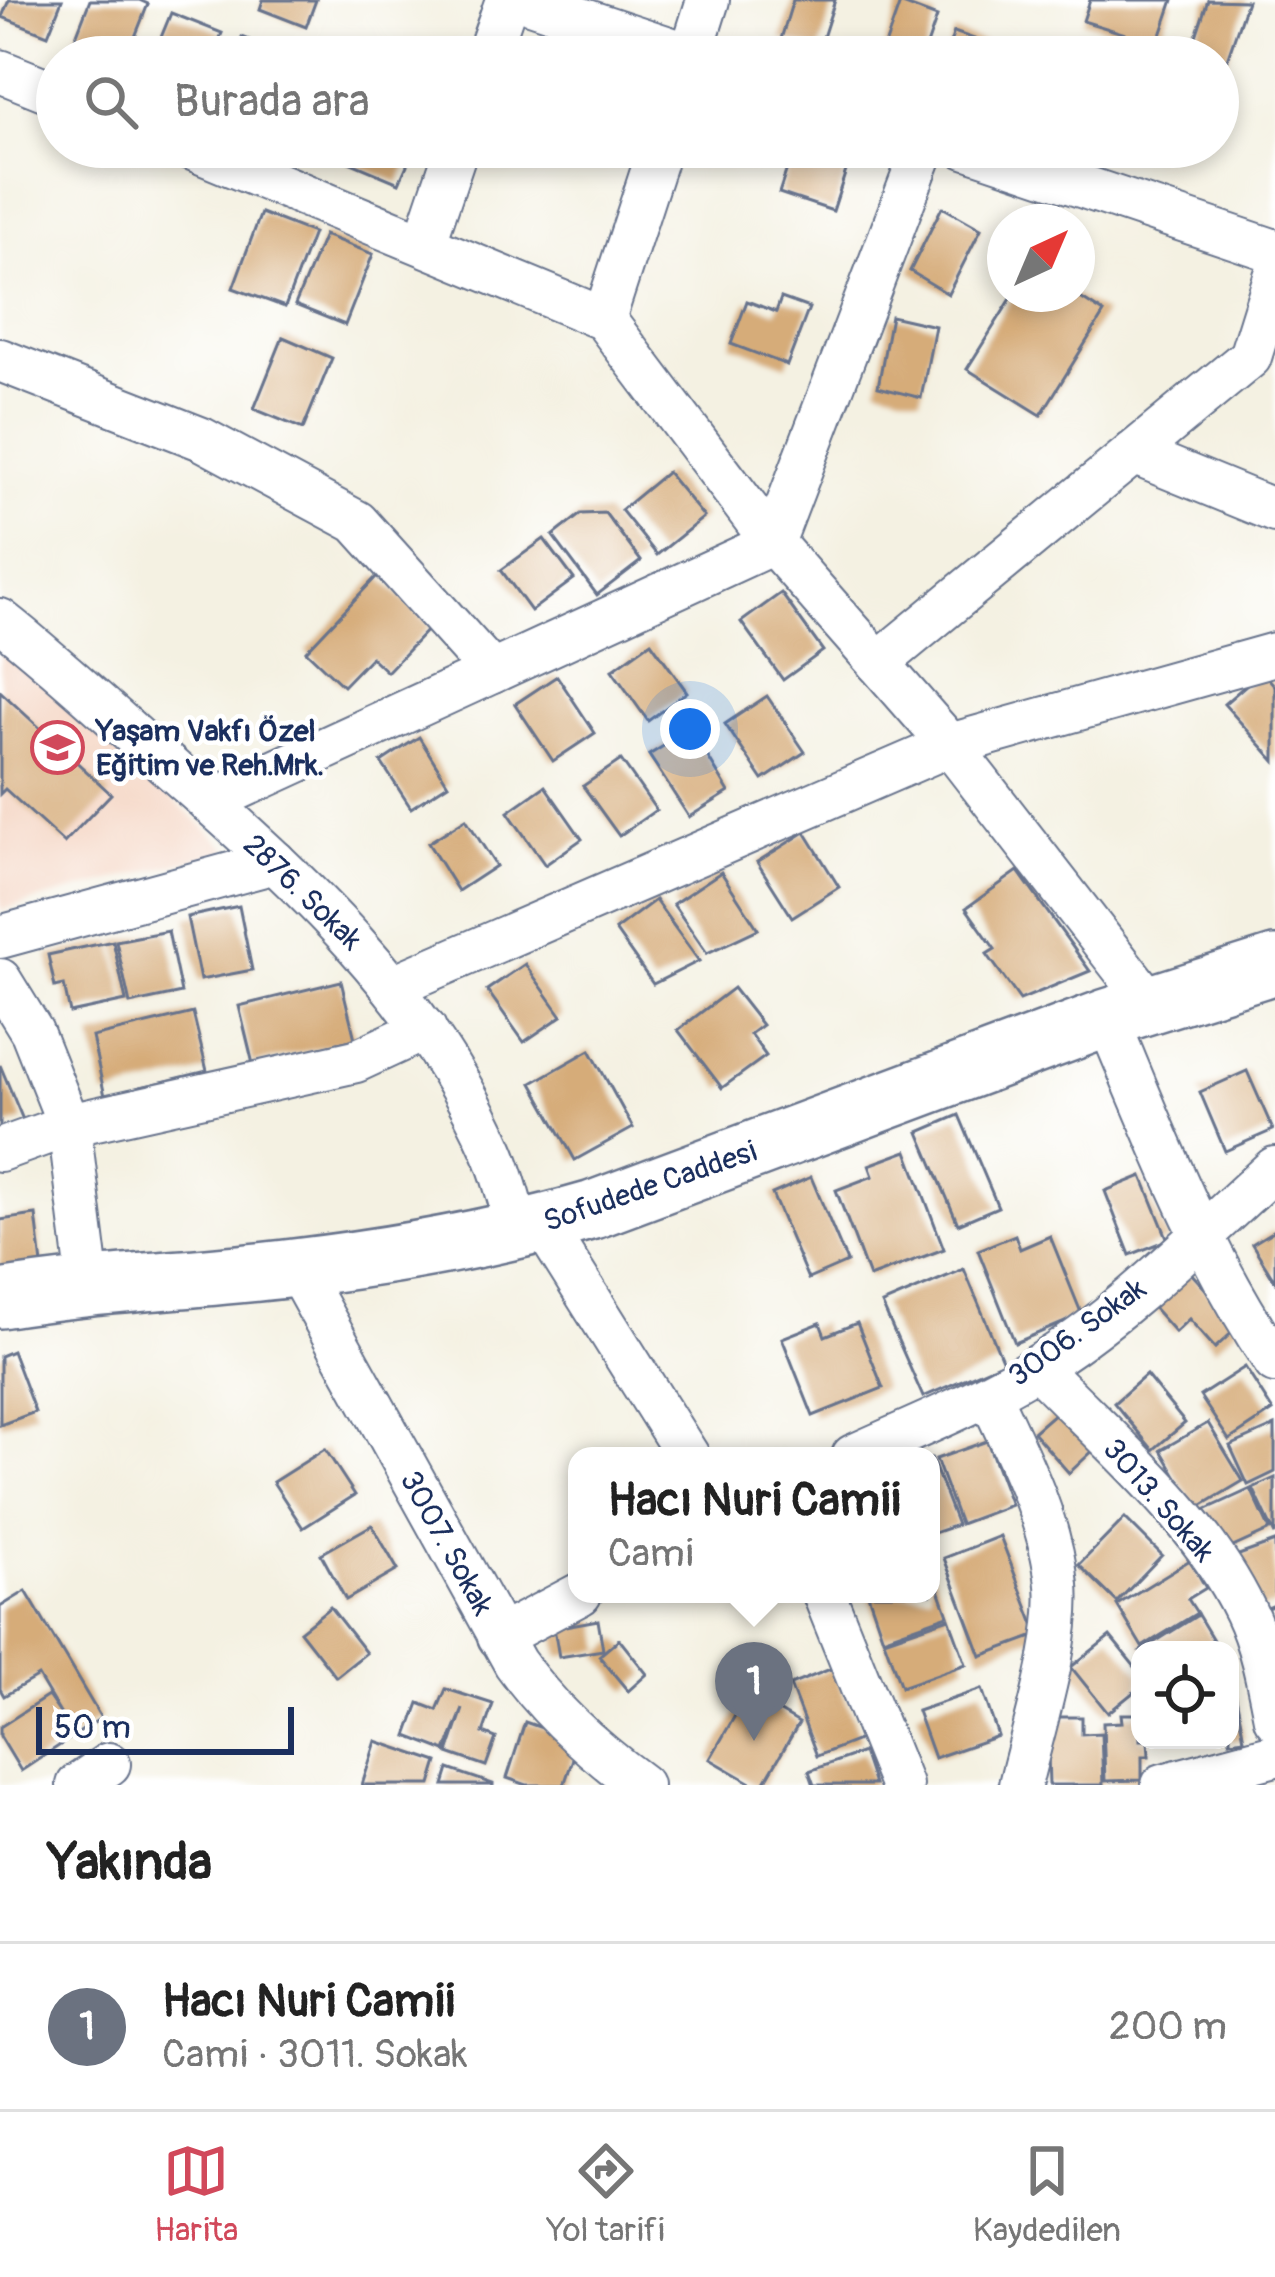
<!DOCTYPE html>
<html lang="tr">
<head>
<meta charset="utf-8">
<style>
  :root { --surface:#fff; --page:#f6f6f6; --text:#222; --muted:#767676; --line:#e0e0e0; --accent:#d1495b }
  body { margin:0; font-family:Pangolin,sans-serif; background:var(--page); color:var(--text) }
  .controls { position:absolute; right:36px; bottom:36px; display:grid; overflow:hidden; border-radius:24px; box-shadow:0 6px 18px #0003 }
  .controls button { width:108px; height:108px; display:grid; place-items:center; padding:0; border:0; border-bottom:3px solid var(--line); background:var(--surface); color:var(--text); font:60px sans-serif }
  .compass { position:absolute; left:987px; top:204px; width:108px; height:108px; border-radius:50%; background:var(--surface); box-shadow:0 6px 18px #0003; rotate:44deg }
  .scale { position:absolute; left:36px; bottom:30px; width:258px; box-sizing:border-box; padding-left:12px; border:6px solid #1b2f5e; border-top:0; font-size:33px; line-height:42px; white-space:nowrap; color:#1b2f5e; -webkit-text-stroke:9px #fff; paint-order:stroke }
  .you { position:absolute; left:690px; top:729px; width:42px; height:42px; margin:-30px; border:9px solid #fff; border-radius:50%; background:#1a73e8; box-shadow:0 0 0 18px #1a73e833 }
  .badge { display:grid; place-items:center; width:78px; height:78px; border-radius:50%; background:var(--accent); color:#fff; font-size:39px; font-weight:700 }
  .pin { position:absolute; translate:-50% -99px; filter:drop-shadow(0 3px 6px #0008) }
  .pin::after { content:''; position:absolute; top:63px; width:42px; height:36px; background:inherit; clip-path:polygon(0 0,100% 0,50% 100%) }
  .popup { position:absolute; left:568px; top:1447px; width:372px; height:156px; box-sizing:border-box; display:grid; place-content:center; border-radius:24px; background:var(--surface); filter:drop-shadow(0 3px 9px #0005); font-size:39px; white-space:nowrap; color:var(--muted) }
  .popup b { font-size:45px; color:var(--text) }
  .popup::after { content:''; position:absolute; left:50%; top:100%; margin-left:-24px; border:24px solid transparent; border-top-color:var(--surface) }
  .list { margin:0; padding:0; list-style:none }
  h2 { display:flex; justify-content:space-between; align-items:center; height:156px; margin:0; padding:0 48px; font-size:51px }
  h2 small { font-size:39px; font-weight:400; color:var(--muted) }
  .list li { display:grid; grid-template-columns:78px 1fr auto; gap:36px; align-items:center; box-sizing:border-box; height:168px; padding:0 48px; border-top:3px solid var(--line) }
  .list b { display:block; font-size:45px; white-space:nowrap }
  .list p { margin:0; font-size:39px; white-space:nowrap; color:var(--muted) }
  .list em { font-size:39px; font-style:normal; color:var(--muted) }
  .icon { flex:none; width:66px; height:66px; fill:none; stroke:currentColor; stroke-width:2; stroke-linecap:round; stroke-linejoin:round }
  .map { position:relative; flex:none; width:1275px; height:1785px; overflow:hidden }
  .search { position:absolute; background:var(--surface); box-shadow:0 6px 18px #0003; left:36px; right:36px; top:36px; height:132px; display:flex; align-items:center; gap:30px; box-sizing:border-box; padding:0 42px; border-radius:66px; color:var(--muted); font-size:45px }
  .sheet { height:324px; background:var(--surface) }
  nav { display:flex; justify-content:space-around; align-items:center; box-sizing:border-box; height:168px; border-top:3px solid var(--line); background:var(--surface); font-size:33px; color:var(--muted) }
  nav a { display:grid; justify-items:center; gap:6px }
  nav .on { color:var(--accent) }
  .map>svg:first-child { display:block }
  .built { fill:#f4d3c0 }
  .building { fill:#d6ac79 }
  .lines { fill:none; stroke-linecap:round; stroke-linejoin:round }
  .minor-casing { stroke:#67738c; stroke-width:46 }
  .secondary-casing { stroke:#67738c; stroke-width:62 }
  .minor { stroke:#fff; stroke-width:42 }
  .secondary { stroke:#fff; stroke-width:57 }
  .labels { text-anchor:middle; stroke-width:9; stroke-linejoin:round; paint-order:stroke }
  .poi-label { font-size:30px; font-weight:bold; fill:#1b2f5e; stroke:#fff; text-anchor:start }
  .street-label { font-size:30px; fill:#1b2f5e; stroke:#fff }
</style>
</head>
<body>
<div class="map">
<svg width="1275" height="1785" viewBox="0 0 1275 1785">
  <rect width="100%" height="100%" fill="#fff"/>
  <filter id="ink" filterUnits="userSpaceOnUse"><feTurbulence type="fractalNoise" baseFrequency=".00833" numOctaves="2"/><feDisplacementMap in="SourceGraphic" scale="24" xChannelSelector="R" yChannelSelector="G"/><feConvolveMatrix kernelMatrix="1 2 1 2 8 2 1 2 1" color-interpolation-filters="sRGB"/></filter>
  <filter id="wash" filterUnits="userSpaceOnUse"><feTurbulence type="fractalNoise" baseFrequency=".004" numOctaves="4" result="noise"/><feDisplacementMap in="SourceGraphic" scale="48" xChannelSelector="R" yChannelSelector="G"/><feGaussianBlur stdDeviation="2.7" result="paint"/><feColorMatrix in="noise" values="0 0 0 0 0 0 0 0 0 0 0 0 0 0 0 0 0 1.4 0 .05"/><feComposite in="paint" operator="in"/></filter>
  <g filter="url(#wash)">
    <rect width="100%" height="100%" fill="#f4f1e2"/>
    <!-- built -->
    <polygon class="built" points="0,646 230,850 0,910"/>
    <g id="blocks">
      <!-- building -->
      <g class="building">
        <polygon points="9,0 62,0 48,35 2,17"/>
        <polygon points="90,0 139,0 148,4 127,57 105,57 73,44"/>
        <polygon points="263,0 316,0 306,27 260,9"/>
        <polygon points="793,0 835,0 819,50 781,39"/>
        <polygon points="1090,0 1173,0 1158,44 1083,21"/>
        <polygon points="1208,0 1247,1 1224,68 1218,66 1218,57 1189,57"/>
        <polygon points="900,3 937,17 923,57 881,57"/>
        <polygon points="171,13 222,33 212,57 153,57"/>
        <polygon points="954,32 997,47 994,57 945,57"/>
        <polygon points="242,37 292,57 234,57"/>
        <polygon points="356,147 415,147 399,183 349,162"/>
        <polygon points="794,147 853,149 833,211 779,193"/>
        <polygon points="942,207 981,229 948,294 910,271"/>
        <polygon points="261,213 313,233 285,307 233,288"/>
        <polygon points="324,235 373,254 345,325 295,305"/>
        <polygon points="1014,294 1074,294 1104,313 1041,415 967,369"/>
        <polygon points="781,298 809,308 787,365 731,344 747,301 776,312"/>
        <polygon points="891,316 935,326 921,398 878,387"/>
        <polygon points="283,337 332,358 303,429 254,409"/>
        <polygon points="667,472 704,517 657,555 621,510"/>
        <polygon points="605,513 641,561 597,595 553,536 581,514"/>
        <polygon points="544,539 574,579 531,611 501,570"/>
        <polygon points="378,575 431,626 387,672 371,657 343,686 306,651"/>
        <polygon points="781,593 823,651 783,680 741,622"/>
        <polygon points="651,642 687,692 648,721 612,670"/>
        <polygon points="1262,671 1275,686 1275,761 1224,704"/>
        <polygon points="557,676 595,733 553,761 515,704"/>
        <polygon points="0,691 111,794 64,843 5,789 0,794"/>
        <polygon points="767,696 805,752 763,780 725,724"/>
        <polygon points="691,729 729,792 689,817 649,755"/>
        <polygon points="419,737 448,784 411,808 381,762"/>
        <polygon points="621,760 656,810 619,836 583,786"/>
        <polygon points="545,786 582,839 545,865 508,812"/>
        <polygon points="466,819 496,866 458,891 428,843"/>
        <polygon points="805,832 839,887 792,917 757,862"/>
        <polygon points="1018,871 1090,971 1020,1000 987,954 995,949 966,908"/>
        <polygon points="721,872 758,929 707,953 673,904"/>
        <polygon points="655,900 699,961 653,984 615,930"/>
        <polygon points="239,906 252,970 200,980 187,917"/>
        <polygon points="168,931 181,993 130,1004 116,941"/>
        <polygon points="113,941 126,1001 70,1013 64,985 55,987 48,955"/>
        <polygon points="525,964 562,1016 524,1042 487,990"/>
        <polygon points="341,981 355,1039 253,1064 239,1006"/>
        <polygon points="733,988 762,1025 750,1034 766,1056 722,1088 678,1030"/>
        <polygon points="193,1013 207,1071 105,1096 92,1037"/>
        <polygon points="590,1050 633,1128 575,1160 532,1083"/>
        <polygon points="0,1065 23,1120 0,1129"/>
        <polygon points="1247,1071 1273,1130 1225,1151 1200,1092"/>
        <polygon points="959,1115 998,1207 958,1224 919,1132"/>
        <polygon points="907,1151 944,1249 869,1277 836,1190 873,1176 869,1165"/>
        <polygon points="1142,1176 1168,1240 1130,1255 1105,1191"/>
        <polygon points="811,1177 847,1262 808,1279 772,1194"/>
        <polygon points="36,1215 42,1265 0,1270 0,1220"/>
        <polygon points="1275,1230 1275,1281 1252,1244"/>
        <polygon points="1015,1235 1020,1249 1050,1236 1082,1315 1015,1343 978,1250"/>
        <polygon points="964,1269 1003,1362 923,1397 882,1304"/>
        <polygon points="1189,1271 1239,1326 1215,1348 1189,1319 1175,1332 1151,1305"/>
        <polygon points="820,1323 825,1336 857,1323 883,1388 813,1416 782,1338"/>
        <polygon points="12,1351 35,1412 0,1425 0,1356"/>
        <polygon points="1245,1367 1273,1411 1229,1440 1200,1396"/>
        <polygon points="1146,1375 1185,1423 1153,1450 1114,1403"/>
        <polygon points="1064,1405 1100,1444 1069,1473 1033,1432"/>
        <polygon points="1208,1423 1243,1481 1196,1509 1161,1450"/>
        <polygon points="1275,1426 1275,1472 1248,1485 1230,1446"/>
        <polygon points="987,1441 1011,1505 960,1524 936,1459"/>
        <polygon points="325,1449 355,1495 303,1528 273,1482"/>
        <polygon points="931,1457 957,1525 931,1534"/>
        <polygon points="1275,1478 1275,1535 1253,1488"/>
        <polygon points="1251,1489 1270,1530 1224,1551 1205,1510"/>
        <polygon points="1125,1518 1162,1555 1117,1602 1079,1565"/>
        <polygon points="372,1525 398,1570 346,1600 321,1554"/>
        <polygon points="1000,1536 1038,1635 981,1656 944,1558"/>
        <polygon points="1275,1542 1275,1605 1257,1612 1236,1556"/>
        <polygon points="1190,1560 1206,1588 1188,1599 1197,1613 1142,1647 1117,1605"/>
        <polygon points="931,1567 948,1615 883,1638 868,1594 931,1594"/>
        <polygon points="26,1591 101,1718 21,1771 0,1736 0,1727 48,1696 61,1715 38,1676 4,1696 0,1689 0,1607"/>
        <polygon points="330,1607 366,1653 336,1677 300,1631"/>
        <polygon points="1198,1615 1219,1650 1142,1650"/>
        <polygon points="949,1618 966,1664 901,1687 884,1640"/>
        <polygon points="598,1620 603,1650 559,1657 554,1628"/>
        <polygon points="1110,1636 1140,1673 1140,1687 1108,1713 1071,1667"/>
        <polygon points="619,1639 647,1674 628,1691 599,1656"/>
        <polygon points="833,1668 861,1739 817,1756 790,1685"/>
        <polygon points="446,1689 493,1704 483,1733 496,1738 486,1766 448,1753 463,1709 446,1751 407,1736 419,1703 437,1710"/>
        <polygon points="982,1689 998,1736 934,1758 917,1711"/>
        <polygon points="1235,1691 1244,1739 1230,1741 1230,1692"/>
        <polygon points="748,1693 799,1723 763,1785 755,1785 710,1759"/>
        <polygon points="1121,1714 1140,1714 1140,1740 1148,1740 1149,1756 1142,1756 1142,1780 1105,1781 1103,1723 1122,1722"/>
        <polygon points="1047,1717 1082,1717 1082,1734 1101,1733 1103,1785 1049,1785"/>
        <polygon points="525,1722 579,1741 564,1785 527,1785 507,1778"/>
        <polygon points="376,1741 438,1762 431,1785 362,1785"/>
        <polygon points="863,1752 874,1785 814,1785 809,1771"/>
        <polygon points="449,1769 493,1784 493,1785 444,1785"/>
      </g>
    </g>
  </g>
  <g filter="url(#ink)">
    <use href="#blocks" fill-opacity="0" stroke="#67738c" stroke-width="3"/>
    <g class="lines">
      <defs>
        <g id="minor">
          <polyline points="524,0 696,57"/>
          <polyline points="487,57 507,0"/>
          <polyline points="690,57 708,0"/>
          <polyline points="0,71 57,94"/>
          <polyline points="188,147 604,319 773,543 950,745 1151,1004"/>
          <polyline points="965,147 1275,251"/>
          <polyline points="425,242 457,147"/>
          <polyline points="604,319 660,147"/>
          <polyline points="0,360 202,439 357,522 492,672"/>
          <polyline points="1133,453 1275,511"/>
          <path d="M 0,620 C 60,667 116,720 173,770 C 299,881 425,994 493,1151 C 504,1176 510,1204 518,1230"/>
          <polyline points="878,663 1250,357 1275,277"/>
          <polyline points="209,802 773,543 924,147"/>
          <polyline points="0,937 275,862"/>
          <polyline points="0,980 32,1032 69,1125 89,1285"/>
          <polyline points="393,986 950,745 1275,654"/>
          <path d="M 1107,1018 C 1157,1137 1202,1255 1275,1362"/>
          <polyline points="0,1150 69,1125 356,1061 425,1029"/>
          <polyline points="543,1225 688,1456"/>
          <path d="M 296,1268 L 515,1663 C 549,1711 593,1750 641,1785"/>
          <path d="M 1037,1367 C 1110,1442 1199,1515 1245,1611 C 1261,1644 1268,1682 1275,1718"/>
          <path d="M 989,1394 C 1016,1453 1051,1519 1057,1585 C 1062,1641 1033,1729 1020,1785"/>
          <path d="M 853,1456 C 914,1428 978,1403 1035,1368 C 1124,1314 1198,1237 1275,1168"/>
          <polyline points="824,1594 901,1785"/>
          <polyline points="499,1637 580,1594"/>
          <polyline points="78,1785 109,1764"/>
          <polyline points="1163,1785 1275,1755"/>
        </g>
        <path id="secondary" d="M 0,1299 C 98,1283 196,1280 294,1268 C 394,1256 497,1238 593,1210 L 1107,1018 L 1275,965"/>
      </defs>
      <!-- minor casing -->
      <use href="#minor" class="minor-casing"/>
      <!-- secondary casing -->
      <use href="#secondary" class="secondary-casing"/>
      <!-- minor -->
      <use href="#minor" class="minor"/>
      <!-- secondary -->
      <use href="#secondary" class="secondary"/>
    </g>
  </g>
  <!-- icons -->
  <defs>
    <symbol id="school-ring" viewBox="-11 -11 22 22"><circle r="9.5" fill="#fff" stroke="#d1495b" stroke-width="1.5"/><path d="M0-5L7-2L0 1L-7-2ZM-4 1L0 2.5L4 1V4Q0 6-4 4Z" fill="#d1495b"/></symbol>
  </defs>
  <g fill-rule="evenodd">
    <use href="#school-ring" x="28" y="718" width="59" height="59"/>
  </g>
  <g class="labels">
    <!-- poi labels -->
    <g class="poi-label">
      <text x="96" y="741">Yaşam Vakfı Özel<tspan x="96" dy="34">Eğitim ve Reh.Mrk.</tspan></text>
    </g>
    <!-- street labels -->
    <g class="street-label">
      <text transform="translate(303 892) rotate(44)" y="10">2876. Sokak</text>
      <text transform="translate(650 1186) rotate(-19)" y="10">Sofudede Caddesi</text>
      <text transform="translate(1077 1332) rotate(-36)" y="10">3006. Sokak</text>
      <text transform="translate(1159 1500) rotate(49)" y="10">3013. Sokak</text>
      <text transform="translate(447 1543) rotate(61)" y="10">3007. Sokak</text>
    </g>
  </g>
</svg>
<div class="controls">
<button><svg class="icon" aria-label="locate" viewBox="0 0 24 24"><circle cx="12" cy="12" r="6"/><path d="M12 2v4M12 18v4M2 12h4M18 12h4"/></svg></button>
</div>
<svg class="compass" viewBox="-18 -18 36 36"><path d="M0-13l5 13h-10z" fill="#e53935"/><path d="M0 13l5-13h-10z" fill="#767676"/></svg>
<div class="scale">50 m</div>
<div class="you"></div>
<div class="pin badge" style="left:754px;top:1741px;background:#6b7280">1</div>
<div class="popup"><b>Hacı Nuri Camii</b>Cami</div>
<div class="search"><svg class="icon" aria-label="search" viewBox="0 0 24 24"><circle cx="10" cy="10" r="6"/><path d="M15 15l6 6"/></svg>Burada ara</div>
</div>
<section class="sheet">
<h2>Yakında<small></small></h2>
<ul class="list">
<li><span class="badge" style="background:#6b7280">1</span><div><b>Hacı Nuri Camii</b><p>Cami · 3011. Sokak</p></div><em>200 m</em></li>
</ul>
</section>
<nav>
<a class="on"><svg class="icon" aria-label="map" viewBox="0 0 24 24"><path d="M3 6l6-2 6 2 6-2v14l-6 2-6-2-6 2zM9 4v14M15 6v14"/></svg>Harita</a>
<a><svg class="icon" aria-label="directions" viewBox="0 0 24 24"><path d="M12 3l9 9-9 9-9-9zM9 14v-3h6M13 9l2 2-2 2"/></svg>Yol tarifi</a>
<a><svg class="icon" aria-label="saved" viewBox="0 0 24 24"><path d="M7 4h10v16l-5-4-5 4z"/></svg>Kaydedilen</a>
</nav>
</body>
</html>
